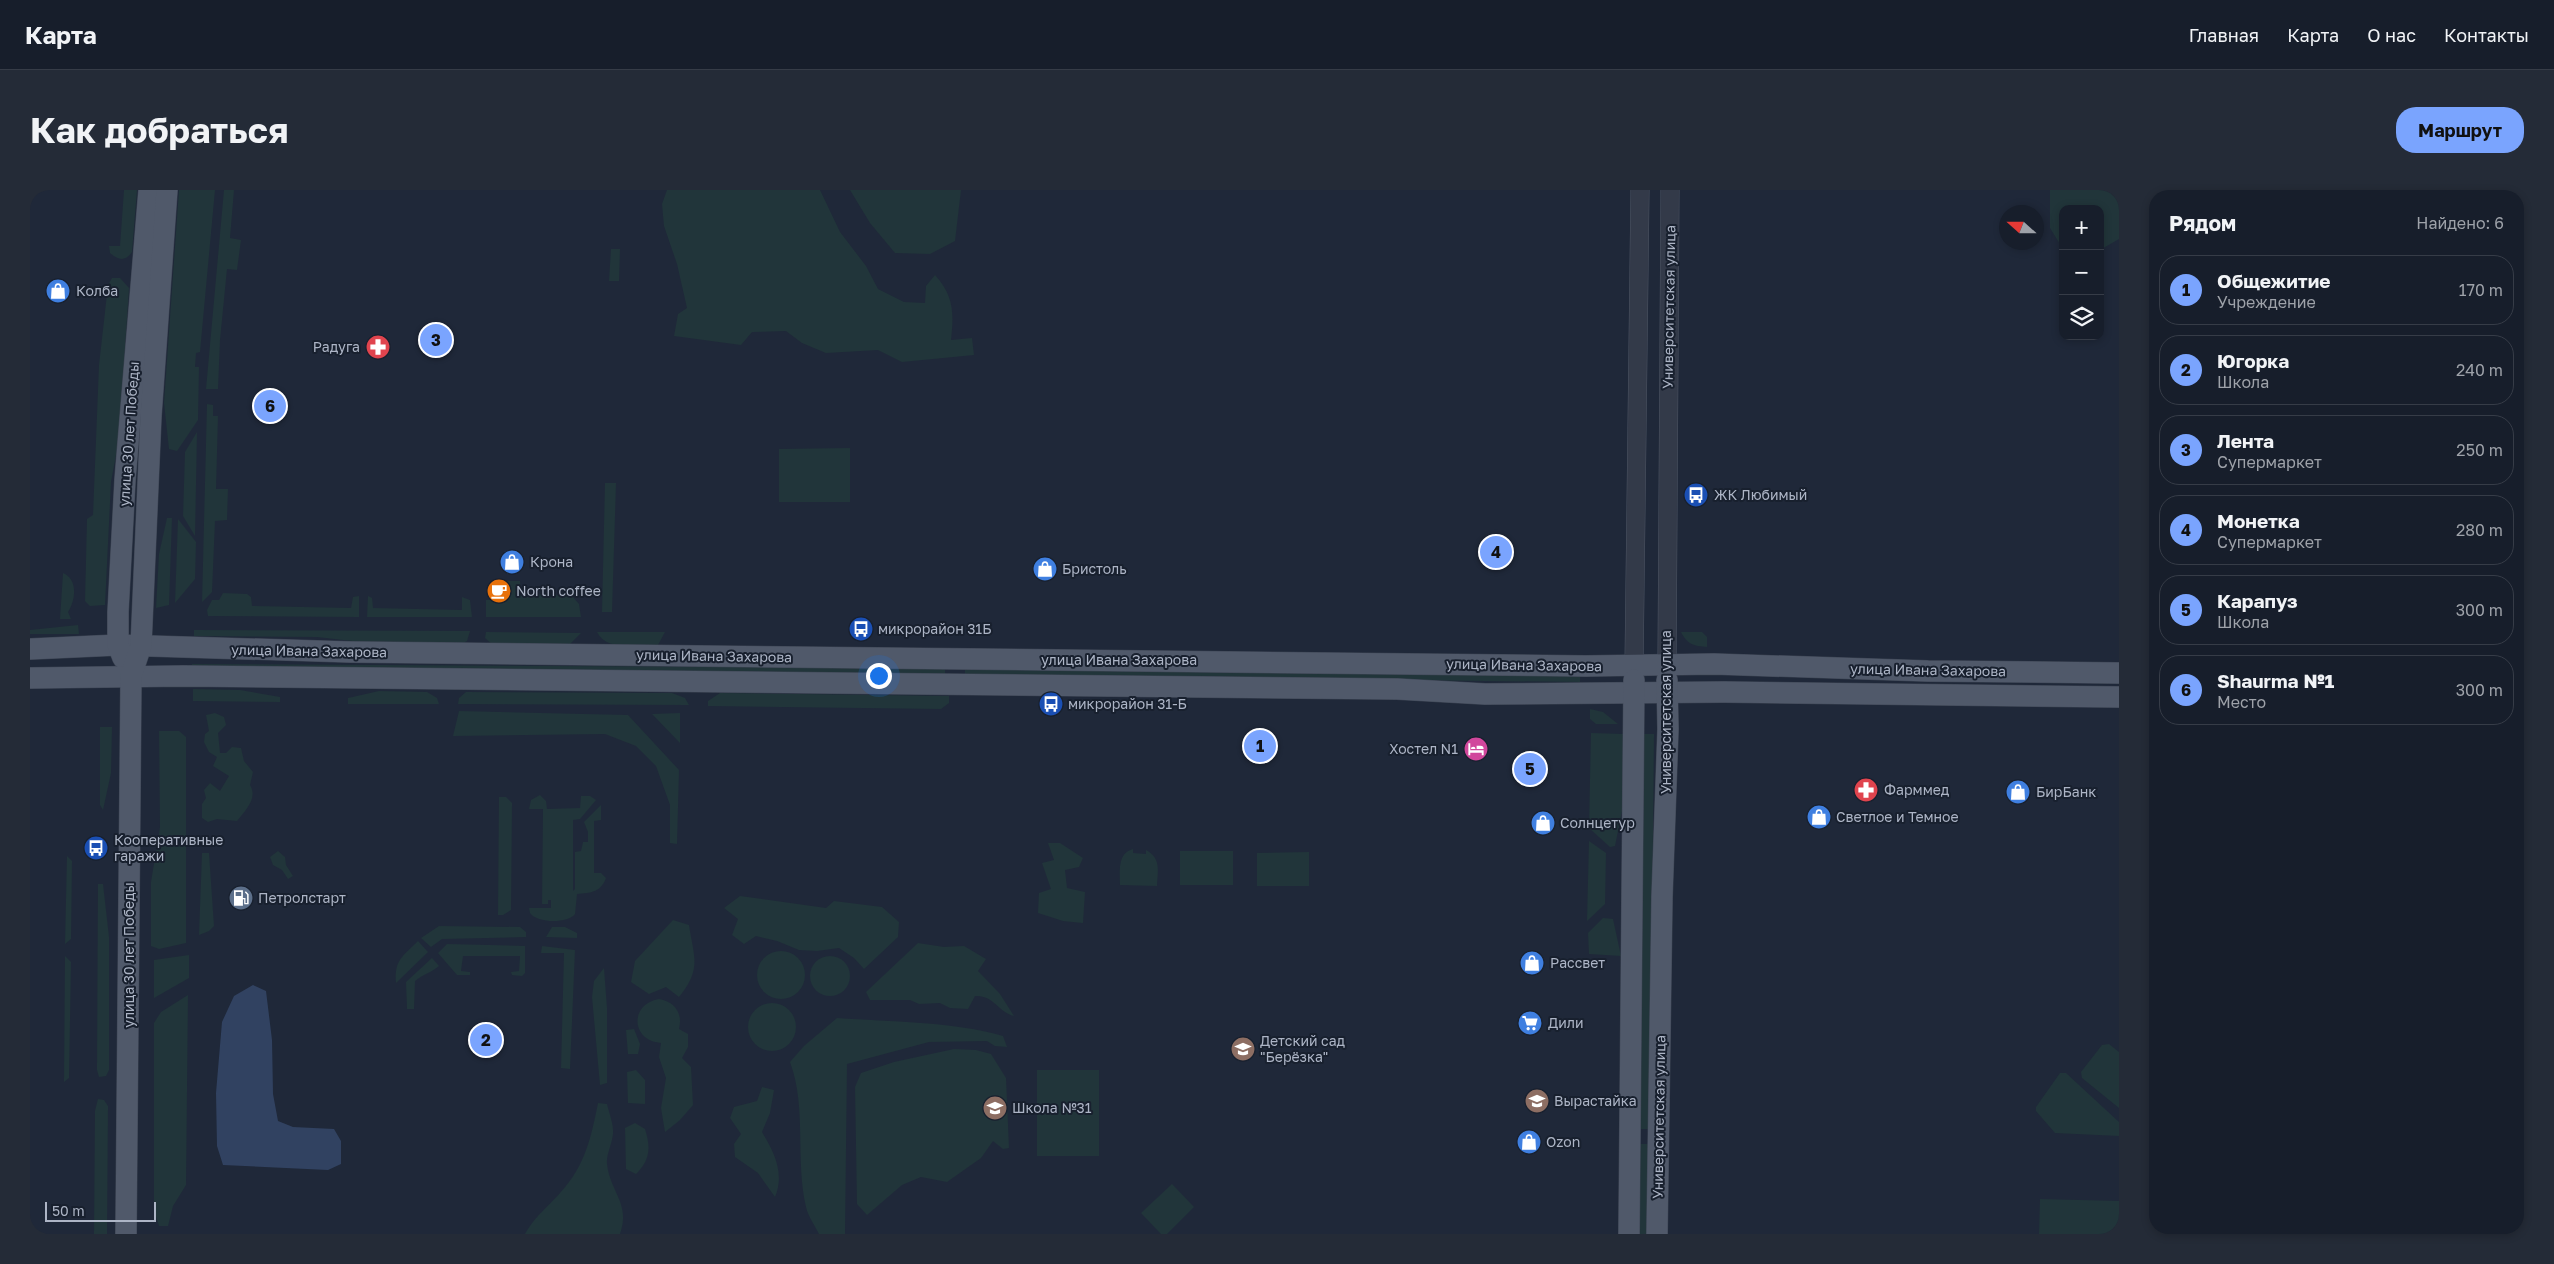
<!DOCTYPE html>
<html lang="ru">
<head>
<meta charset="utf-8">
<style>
  :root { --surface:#171e2b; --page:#242b37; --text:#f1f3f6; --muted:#9ea2a9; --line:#363c47; --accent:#7aa4fe }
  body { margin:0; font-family:"Golos Text",sans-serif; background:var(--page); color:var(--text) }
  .controls { position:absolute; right:15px; top:15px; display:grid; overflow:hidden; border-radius:10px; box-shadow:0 2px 8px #0003 }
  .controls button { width:45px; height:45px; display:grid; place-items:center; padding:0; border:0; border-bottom:1px solid var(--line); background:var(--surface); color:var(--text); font:25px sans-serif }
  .compass { position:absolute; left:1969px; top:15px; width:45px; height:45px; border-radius:50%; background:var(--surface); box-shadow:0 2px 8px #0003; rotate:291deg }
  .scale { position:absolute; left:15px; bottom:12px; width:111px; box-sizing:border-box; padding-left:5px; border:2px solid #adb5c6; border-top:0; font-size:14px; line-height:18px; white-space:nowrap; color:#adb5c6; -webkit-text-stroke:4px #18202e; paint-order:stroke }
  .you { position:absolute; left:848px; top:485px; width:18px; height:18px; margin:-12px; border:4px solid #fff; border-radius:50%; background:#1a73e8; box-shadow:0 0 0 8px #1a73e833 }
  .badge { display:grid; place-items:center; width:32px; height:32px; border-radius:50%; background:var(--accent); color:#111; font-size:16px; font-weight:700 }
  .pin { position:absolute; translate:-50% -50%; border:2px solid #fff; box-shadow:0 1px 5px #0006 }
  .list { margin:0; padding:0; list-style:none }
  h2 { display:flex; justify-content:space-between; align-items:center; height:65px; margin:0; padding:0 20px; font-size:21px }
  h2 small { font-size:16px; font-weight:400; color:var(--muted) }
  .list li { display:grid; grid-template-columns:32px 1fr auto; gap:15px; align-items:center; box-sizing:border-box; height:70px; margin:0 10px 10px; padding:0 10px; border:1px solid var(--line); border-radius:20px }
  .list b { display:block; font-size:19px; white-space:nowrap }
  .list p { margin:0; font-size:16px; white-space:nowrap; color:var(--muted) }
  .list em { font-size:16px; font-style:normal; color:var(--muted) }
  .icon { flex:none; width:28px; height:28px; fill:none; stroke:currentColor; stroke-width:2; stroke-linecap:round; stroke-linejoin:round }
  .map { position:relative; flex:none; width:2089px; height:1044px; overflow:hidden; border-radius:20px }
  header { display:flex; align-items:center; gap:30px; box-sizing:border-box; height:70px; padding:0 25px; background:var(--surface); border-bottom:1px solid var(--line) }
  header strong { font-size:24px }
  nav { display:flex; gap:28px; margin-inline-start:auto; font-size:18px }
  .intro { display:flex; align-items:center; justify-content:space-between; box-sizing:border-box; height:120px; padding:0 30px }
  h1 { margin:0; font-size:35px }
  .button { padding:12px 22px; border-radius:20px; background:var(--accent); color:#111; font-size:18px; font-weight:700 }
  main { display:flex; gap:30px; padding:0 30px }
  aside { flex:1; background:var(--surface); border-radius:20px; box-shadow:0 2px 8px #0003 }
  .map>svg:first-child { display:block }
  .green { fill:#21353a }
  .water { fill:#314261 }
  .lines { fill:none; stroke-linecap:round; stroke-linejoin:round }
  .minor-casing { stroke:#4d5564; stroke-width:19 }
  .major-casing { stroke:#3c4453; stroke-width:22 }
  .minor { stroke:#333a49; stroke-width:18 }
  .major { stroke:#50596a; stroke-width:21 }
  .labels { text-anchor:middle; stroke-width:4; stroke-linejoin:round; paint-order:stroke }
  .poi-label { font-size:14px; fill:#adb5c6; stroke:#18202e; text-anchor:start }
  .street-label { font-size:14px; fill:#adb5c6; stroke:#18202e }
</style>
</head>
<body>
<header>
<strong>Карта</strong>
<nav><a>Главная</a><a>Карта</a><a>О нас</a><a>Контакты</a></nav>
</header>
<div class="intro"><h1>Как добраться</h1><a class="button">Маршрут</a></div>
<main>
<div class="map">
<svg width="2089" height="1044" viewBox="0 0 2089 1044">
  <rect width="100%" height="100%" fill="#1f2839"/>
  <!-- green -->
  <g class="green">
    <path d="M 94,0 L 107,0 L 102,62 C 95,72 88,70 80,63 L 79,56 L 90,56 Z"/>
    <polygon points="149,0 185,0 170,162 166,163 165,177 169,177 168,230 147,261 139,259 134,213"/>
    <polygon points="194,0 204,0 200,48 211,50 207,80 197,79 190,150 188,199 176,199"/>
    <path d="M 637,0 L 790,0 L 810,42 L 836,76 L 848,99 L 874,112 L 895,113 L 896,96 L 905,85 C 924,106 924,123 921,150 L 942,148 L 944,165 L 872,172 L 848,160 L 796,163 L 772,153 L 756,141 L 722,142 L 711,155 L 644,146 L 648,124 L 657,118 L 647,74 L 634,36 L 632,14 Z"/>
    <polygon points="820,0 931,0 925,51 900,64 865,63 840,33"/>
    <polygon points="2020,0 2089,0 2089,49 2070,60 2070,19 2033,19 2033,59 2020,38"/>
    <polygon points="581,59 590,59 589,91 579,91"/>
    <polygon points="82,88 90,88 99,98 89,249 81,292 75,415 60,416 55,411 57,329 63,325 69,175 78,95"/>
    <polygon points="177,214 183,215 183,226 188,226 186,299 198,299 197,330 185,331 182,402 172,412"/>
    <polygon points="167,242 165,346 153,326 155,262"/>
    <polygon points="820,258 820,312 749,312 749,259"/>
    <polygon points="575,293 586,293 582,422 572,422"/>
    <polygon points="137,328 142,328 139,415 126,418 129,364"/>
    <polygon points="148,329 166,352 165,389 145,413"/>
    <path d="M 33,383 C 48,389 46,410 38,422 L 41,429 L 30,429 Z"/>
    <polygon points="471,391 490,391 491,403 542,406 549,414 551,427 456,427 456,410 471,409"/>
    <polygon points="193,403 217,404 221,407 222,416 321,418 323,407 329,406 329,427 178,426 177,420 182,410 189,410"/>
    <polygon points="338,406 342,408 343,418 432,420 432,407 440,410 442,427 337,427"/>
    <polygon points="48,435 49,444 0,444 0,440"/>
    <polygon points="164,440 440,441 437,451 430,455 348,454 287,447 164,446"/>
    <polygon points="456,442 551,443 538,456 464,456 455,448"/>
    <path d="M 567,442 L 635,442 L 628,455 C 609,455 577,462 567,442 Z"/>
    <path d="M 1651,442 L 1672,442 L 1677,447 L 1677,457 C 1663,456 1657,454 1651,442 Z"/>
    <polygon points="162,474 915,478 915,485 162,480"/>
    <polygon points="935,479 1550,486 1550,492 935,485"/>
    <polygon points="163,499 210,500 250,507 250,512 163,511"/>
    <polygon points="349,501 397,502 407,508 409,514 318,514 318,508"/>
    <polygon points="436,502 642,503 655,508 659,515 428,514 429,508"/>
    <polygon points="690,503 919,506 919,513 911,519 678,516 678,511"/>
    <polygon points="1560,519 1573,522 1588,534 1566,534 1560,529"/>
    <polygon points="429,521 598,525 649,580 647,654 640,653 640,615 626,576 606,556 575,544 423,546"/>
    <path d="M 185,523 L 194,527 L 196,535 L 188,543 L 190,563 L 196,563 L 202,557 L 211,558 L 214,571 L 223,582 L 220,595 C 228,608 216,620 207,631 L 187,629 L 178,632 L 172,628 L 172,614 L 176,608 L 174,600 L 180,593 L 190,601 L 199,586 L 183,576 L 187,567 L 179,562 L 174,552 L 175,544 L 179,541 L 176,525 Z"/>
    <polygon points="650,523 650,553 622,524"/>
    <polygon points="70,537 82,537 81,583 73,620 70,615"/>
    <polygon points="129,541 149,541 156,547 156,753 129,759 121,756 121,692 130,637"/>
    <polygon points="1561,543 1593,544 1593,616 1585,656 1580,657 1559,638"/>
    <polygon points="1614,544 1624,544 1620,939 1610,939"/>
    <path d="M 510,605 L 516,611 L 517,619 L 550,618 L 551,606 L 560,606 L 566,610 L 550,629 L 543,630 L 543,701 L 545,699 L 545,662 L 551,661 L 553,652 L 558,652 L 558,642 L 554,632 L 571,615 L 571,630 L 564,631 L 564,683 L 571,683 L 576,688 C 571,702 561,703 547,704 L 545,724 C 538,734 506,733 500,723 L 499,718 L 521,718 L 521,710 L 518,710 L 518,714 L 512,714 L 513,619 L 499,619 L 501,610 Z"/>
    <polygon points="469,607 476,607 482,613 481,720 473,725 468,725"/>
    <polygon points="1559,651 1576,663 1575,714 1557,731"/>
    <polygon points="1018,653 1030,653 1053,668 1049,677 1035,680 1037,698 1055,702 1053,733 1033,731 1008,723 1009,703 1021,699 1012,673 1024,670"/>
    <path d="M 1103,659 L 1103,663 L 1116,664 L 1116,660 C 1131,668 1128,680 1127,696 L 1090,695 C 1090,682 1087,663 1103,659 Z"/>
    <polygon points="248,661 255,667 256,675 263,686 258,689 252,680 243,675 240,667"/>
    <rect x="1150" y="661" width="53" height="34"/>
    <polygon points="1279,662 1279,696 1227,696 1227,663"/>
    <polygon points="172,663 179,663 184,736 179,741 169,745"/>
    <polygon points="37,666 42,671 41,749 35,754"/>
    <polygon points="68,694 73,694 79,747 79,880 76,886 69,887 67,880"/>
    <polygon points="710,706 796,718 804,711 852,717 869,732 868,747 834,779 824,768 809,758 787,761 769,760 747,751 726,746 714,754 702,745 708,729 694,718"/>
    <polygon points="1573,728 1583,729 1591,766 1559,764 1558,743"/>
    <path d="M 643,730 L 659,735 C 664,768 672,779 649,807 L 636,797 L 619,804 L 601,792 L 605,771 Z"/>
    <polygon points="409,736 490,737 496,742 496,747 412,749 401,757 391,748"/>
    <polygon points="522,737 535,737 547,743 547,748 516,747"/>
    <path d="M 388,751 L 398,762 L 366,793 C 364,770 373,766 388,751 Z"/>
    <path d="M 888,753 L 914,757 L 934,756 L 956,769 L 948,781 L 970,804 L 984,826 C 968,822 964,805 945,806 L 938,819 L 920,818 L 910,813 L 889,814 L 880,810 L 840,810 L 836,802 Z"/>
    <polygon points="417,754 495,756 495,783 492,786 482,785 481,782 489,781 490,766 433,766 431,781 440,782 440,785 427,785 408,763"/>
    <polygon points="512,756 545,760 540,879 531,878 534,763 511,763"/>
    <circle cx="751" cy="785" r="24"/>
    <polygon points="159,765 159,788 124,808 124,770"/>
    <polygon points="35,766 41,772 39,888 34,892"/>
    <circle cx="800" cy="786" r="20"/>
    <path d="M 402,768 L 409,776 C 401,783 393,784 385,791 L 384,819 L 377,819 L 376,792 Z"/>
    <polygon points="574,778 577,818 577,893 570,895 562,807 564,791"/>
    <polygon points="158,805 156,995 143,1016 138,1036 129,1036 124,1020 124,833 131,822"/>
    <path d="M 629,809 C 645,812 653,823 649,839 L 658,844 L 658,857 L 652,868 L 661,877 L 663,915 L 650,930 L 635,942 L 631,918 L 636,888 L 629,867 L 631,853 C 601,851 599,814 629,809 Z"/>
    <circle cx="742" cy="837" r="24"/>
    <path d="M 807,828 C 862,832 920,831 973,846 L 977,857 L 965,856 L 957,851 L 899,852 L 817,874 L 815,1044 L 789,1044 C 785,1036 778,1026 776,1017 C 765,969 777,918 760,872 L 774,856 Z"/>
    <polygon points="604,839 610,854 608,864 598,864 596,840"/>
    <polygon points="2079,854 2089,862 2089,918 2052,888 2051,882 2072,855"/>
    <polygon points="924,859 946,860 961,864 976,888 979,958 973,959 963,951 951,968 917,992 891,987 872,995 837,1025 827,1014 825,897 831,883 864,872"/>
    <polygon points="606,880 615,890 615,914 598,913 597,882"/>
    <rect x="1007" y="880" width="62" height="86"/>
    <polygon points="2030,883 2036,883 2089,932 2089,946 2025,943 2006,921 2006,917"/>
    <path d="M 732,897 L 744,900 L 740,923 L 732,942 C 744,962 755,983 745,1007 L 728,983 L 705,967 L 704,954 L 711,944 L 700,928 L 704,917 L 727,911 Z"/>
    <polygon points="68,909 74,910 78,916 77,1044 64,1044 65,921"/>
    <path d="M 568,913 L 577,914 C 579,923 584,935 583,944 C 582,954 576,965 577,974 C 580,1002 601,1014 590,1044 L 495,1044 C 506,1025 516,1019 530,1003 C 555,976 561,948 568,913 Z"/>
    <path d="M 605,933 L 615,939 C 621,958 620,970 606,984 L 596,979 L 595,938 Z"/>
    <polygon points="1608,954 1619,954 1618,1044 1607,1044"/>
    <polygon points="1142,994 1164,1017 1137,1044 1131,1044 1111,1023"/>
    <polygon points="2010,1009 2089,1011 2089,1044 2009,1044"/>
  </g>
  <!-- water -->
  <polygon class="water" points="223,795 236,801 242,850 243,904 248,931 263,937 304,939 311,951 311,974 298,980 193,975 187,956 186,903 192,832 204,806"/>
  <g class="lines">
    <defs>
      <g id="minor">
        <polyline points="1604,475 1610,0"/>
        <polyline points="1637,475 1640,0"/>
      </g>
      <g id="major">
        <polyline points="0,459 88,455 320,462 1556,476 1684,474 1898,481 2089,483"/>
        <polyline points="93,468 88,455 88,422 95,290 119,0"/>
        <polyline points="0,488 153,486 1367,499 1455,504 1694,502 2089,507"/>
        <polyline points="96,1044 101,486 111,456 121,226 137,0"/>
        <polyline points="1599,1044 1604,490"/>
        <polyline points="1627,1044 1632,707 1638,539 1637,490"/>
      </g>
    </defs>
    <!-- minor casing -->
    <use href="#minor" class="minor-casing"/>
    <!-- major casing -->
    <use href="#major" class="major-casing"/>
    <!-- minor -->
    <use href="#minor" class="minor"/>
    <!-- major -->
    <use href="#major" class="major"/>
  </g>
  <!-- icons -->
  <defs>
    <symbol id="shop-disc" viewBox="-11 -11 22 22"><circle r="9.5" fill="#3f7fe0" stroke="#18202e"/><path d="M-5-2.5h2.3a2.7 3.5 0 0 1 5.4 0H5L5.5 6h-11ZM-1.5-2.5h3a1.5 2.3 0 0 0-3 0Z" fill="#fff"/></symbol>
    <symbol id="pharmacy-disc" viewBox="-11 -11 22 22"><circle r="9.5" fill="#e0444e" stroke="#18202e"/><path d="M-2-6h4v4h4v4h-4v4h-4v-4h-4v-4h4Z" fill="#fff"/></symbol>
    <symbol id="bus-disc" viewBox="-11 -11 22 22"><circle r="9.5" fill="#1a4fb4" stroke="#18202e"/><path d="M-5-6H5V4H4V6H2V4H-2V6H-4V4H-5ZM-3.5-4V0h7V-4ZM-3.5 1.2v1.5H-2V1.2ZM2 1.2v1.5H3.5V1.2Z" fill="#fff"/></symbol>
    <symbol id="cafe-disc" viewBox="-11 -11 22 22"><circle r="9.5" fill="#e8710a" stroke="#18202e"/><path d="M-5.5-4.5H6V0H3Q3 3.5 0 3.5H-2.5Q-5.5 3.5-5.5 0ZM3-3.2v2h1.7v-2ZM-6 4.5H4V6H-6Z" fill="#fff"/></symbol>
    <symbol id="hotel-disc" viewBox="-11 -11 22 22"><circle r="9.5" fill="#d1479c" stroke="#18202e"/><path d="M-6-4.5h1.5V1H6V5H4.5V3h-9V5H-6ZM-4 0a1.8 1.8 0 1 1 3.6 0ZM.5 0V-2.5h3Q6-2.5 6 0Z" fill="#fff"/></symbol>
    <symbol id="fuel-disc" viewBox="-11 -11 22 22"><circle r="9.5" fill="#5c6f8a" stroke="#18202e"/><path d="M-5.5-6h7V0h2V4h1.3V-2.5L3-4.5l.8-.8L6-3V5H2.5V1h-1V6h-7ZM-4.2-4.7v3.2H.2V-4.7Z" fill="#fff"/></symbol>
    <symbol id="supermarket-disc" viewBox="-11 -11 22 22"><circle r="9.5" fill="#3f7fe0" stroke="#18202e"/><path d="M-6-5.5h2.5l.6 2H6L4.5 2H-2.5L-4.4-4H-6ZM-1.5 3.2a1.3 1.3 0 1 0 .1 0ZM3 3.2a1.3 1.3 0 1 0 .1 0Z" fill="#fff"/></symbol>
    <symbol id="school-disc" viewBox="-11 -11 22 22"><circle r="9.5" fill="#8d6e63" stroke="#18202e"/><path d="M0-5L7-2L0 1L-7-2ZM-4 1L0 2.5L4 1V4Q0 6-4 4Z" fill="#fff"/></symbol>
  </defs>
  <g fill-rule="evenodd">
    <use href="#shop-disc" x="14" y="87" width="28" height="28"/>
    <use href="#pharmacy-disc" x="334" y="143" width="28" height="28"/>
    <use href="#bus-disc" x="1652" y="291" width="28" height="28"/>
    <use href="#shop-disc" x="468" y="358" width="28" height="28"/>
    <use href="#shop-disc" x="1001" y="365" width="28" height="28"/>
    <use href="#cafe-disc" x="455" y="387" width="28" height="28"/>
    <use href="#bus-disc" x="817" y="425" width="28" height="28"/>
    <use href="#bus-disc" x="1007" y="500" width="28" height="28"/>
    <use href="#hotel-disc" x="1432" y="545" width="28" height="28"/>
    <use href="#pharmacy-disc" x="1822" y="586" width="28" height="28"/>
    <use href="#shop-disc" x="1974" y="588" width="28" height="28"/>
    <use href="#shop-disc" x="1775" y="613" width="28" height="28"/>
    <use href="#shop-disc" x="1499" y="619" width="28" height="28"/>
    <use href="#bus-disc" x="52" y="644" width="28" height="28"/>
    <use href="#fuel-disc" x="197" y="694" width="28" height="28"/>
    <use href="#shop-disc" x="1488" y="759" width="28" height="28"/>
    <use href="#supermarket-disc" x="1486" y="819" width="28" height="28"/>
    <use href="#school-disc" x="1199" y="845" width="28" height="28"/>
    <use href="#school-disc" x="1493" y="897" width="28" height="28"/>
    <use href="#school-disc" x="951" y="904" width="28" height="28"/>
    <use href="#shop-disc" x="1485" y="938" width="28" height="28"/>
  </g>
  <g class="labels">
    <!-- poi labels -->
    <g class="poi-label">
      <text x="46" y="106">Колба</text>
      <text x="330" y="162" text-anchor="end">Радуга</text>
      <text x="1684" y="310">ЖК Любимый</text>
      <text x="500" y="377">Крона</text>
      <text x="1032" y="384">Бристоль</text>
      <text x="486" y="406">North coffee</text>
      <text x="848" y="444">микрорайон 31Б</text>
      <text x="1038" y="519">микрорайон 31-Б</text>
      <text x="1428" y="564" text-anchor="end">Хостел N1</text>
      <text x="1854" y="605">Фарммед</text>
      <text x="2006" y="607">БирБанк</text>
      <text x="1806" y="632">Светлое и Темное</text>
      <text x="1530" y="638">Солнцетур</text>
      <text x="84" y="655">Кооперативные<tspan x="84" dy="16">гаражи</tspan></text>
      <text x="228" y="713">Петролстарт</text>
      <text x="1520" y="778">Рассвет</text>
      <text x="1518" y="838">Дили</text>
      <text x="1230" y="856">Детский сад<tspan x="1230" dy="16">"Берёзка"</tspan></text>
      <text x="1524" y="916">Вырастайка</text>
      <text x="982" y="923">Школа №31</text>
      <text x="1516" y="957">Ozon</text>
    </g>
    <!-- street labels -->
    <g class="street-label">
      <text transform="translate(1639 117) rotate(-89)" y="5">Университетская улица</text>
      <text transform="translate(99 244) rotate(-86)" y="5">улица 30 лет Победы</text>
      <text transform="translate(279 461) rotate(1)" y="5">улица Ивана Захарова</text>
      <text transform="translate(684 466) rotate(1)" y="5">улица Ивана Захарова</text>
      <text x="1089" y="475">улица Ивана Захарова</text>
      <text transform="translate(1494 475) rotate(1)" y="5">улица Ивана Захарова</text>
      <text transform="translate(1898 480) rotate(1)" y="5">улица Ивана Захарова</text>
      <text transform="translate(1636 522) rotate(-90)" y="5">Университетская улица</text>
      <text transform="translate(99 765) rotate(-90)" y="5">улица 30 лет Победы</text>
      <text transform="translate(1629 927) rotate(-89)" y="5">Университетская улица</text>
    </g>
  </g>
</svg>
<div class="controls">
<button>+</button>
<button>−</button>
<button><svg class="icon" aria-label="layers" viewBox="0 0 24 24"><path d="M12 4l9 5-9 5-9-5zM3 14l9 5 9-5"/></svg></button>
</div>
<svg class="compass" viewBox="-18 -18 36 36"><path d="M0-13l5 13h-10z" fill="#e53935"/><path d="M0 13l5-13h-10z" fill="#9ea2a9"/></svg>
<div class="scale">50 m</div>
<div class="you"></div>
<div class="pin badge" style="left:1230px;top:556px">1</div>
<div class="pin badge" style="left:456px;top:850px">2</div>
<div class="pin badge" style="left:406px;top:150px">3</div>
<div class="pin badge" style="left:1466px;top:362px">4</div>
<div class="pin badge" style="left:1500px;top:579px">5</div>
<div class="pin badge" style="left:240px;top:216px">6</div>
</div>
<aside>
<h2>Рядом<small>Найдено: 6</small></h2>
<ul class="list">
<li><span class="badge">1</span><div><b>Общежитие</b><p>Учреждение</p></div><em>170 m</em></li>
<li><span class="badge">2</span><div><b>Югорка</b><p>Школа</p></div><em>240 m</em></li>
<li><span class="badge">3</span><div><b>Лента</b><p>Супермаркет</p></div><em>250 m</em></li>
<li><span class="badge">4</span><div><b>Монетка</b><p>Супермаркет</p></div><em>280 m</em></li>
<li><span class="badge">5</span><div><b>Карапуз</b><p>Школа</p></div><em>300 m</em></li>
<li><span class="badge">6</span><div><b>Shaurma №1</b><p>Место</p></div><em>300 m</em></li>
</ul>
</aside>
</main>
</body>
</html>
